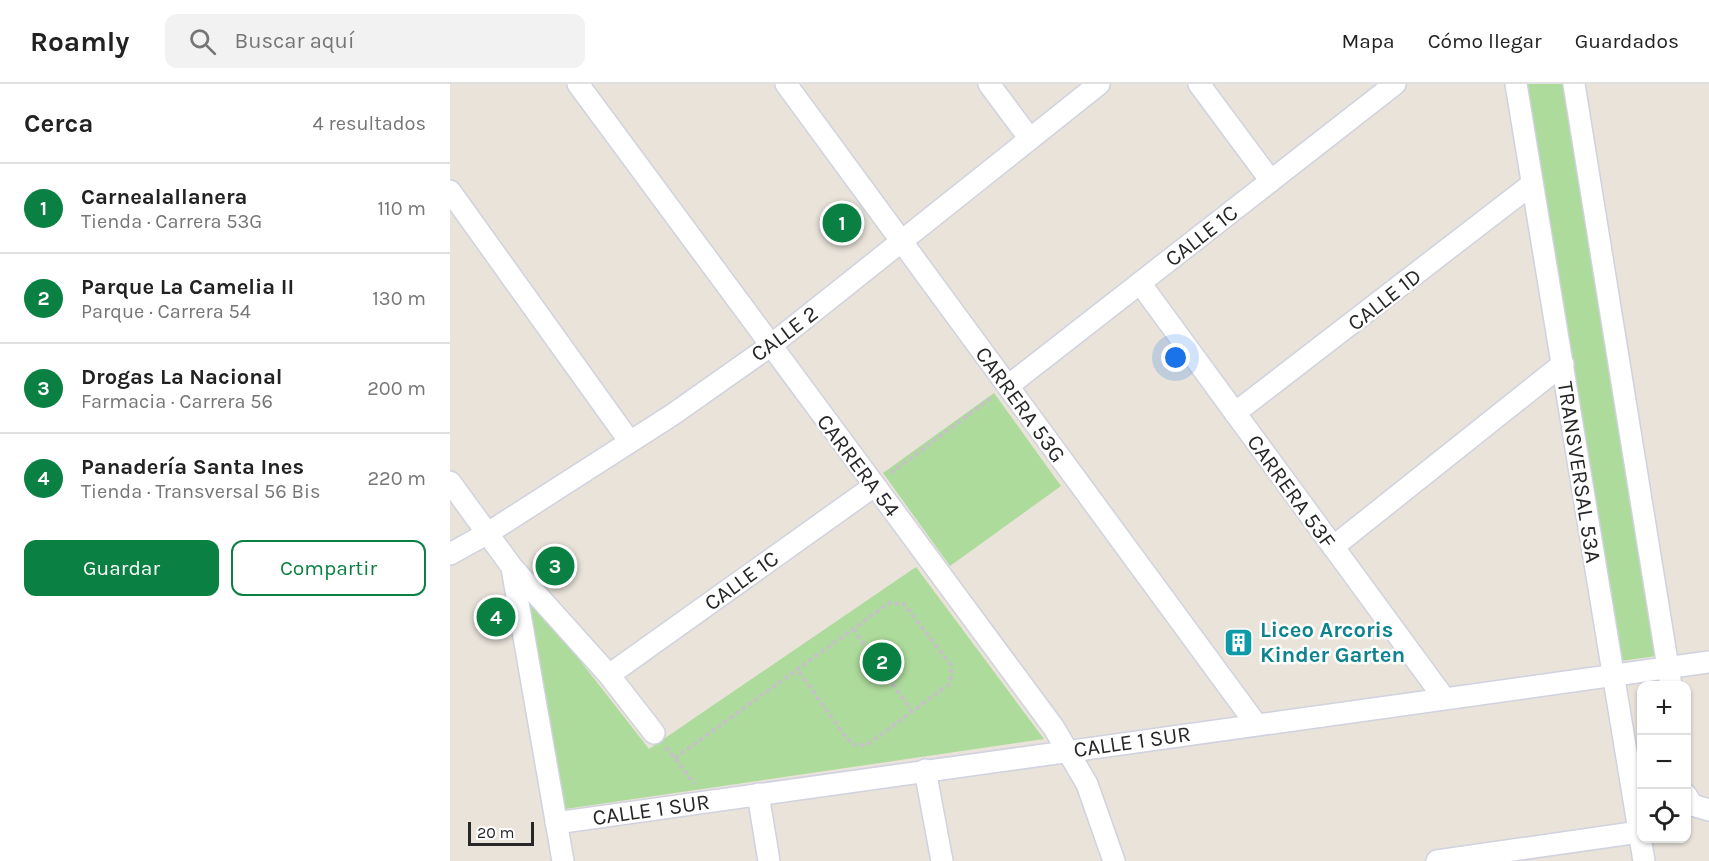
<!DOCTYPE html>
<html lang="es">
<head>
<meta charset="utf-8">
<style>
  :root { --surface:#fff; --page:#f2f2f2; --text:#222; --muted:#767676; --line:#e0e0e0; --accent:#0b8043 }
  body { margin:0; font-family:Karla,sans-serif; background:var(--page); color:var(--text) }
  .controls { position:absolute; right:18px; bottom:18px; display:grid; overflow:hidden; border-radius:12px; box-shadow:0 2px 4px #0004 }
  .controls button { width:54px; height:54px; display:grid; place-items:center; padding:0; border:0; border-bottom:2px solid var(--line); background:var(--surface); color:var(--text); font:30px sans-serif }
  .scale { position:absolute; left:18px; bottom:15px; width:66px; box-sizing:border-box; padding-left:6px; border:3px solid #272727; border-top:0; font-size:16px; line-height:21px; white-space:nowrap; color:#272727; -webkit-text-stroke:4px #fff; paint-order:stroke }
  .you { position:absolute; left:726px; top:274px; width:21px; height:21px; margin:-15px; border:4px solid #fff; border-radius:50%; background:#1a73e8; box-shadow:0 0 0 9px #1a73e833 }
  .badge { display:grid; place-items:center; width:39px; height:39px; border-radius:50%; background:var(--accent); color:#fff; font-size:20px; font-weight:700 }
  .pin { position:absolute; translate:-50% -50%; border:3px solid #fff; box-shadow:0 2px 6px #0006 }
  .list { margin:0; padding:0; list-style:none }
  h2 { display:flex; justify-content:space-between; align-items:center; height:78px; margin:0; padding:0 24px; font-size:26px }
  h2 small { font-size:20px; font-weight:400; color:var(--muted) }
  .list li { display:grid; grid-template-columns:39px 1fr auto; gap:18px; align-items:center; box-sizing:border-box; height:90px; padding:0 24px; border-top:2px solid var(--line) }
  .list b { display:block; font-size:22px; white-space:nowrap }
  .list p { margin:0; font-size:20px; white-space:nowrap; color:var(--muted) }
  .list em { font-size:20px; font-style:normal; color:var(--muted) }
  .actions { display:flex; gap:12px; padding:18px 24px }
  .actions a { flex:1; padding:14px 0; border:2px solid var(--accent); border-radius:12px; text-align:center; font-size:21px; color:var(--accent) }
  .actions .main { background:var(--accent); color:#fff }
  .icon { flex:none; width:33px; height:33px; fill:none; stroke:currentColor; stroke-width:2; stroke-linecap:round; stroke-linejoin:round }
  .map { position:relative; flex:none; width:1259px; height:777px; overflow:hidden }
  header { display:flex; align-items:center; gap:36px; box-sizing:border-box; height:84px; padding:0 30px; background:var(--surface); border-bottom:2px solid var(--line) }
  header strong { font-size:28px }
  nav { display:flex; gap:33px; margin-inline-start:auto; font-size:21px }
  .search { width:420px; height:54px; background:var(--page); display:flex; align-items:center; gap:15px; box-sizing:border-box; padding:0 21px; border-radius:12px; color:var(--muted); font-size:22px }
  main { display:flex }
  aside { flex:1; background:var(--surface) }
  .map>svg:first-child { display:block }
  .green { fill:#addb9b }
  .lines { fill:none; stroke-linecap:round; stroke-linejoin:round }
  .minor-casing { stroke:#d0d2df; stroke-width:24 }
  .path { stroke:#c3c3c3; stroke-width:4; stroke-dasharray:4.5 3; stroke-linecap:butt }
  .minor { stroke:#fff; stroke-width:21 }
  .labels { text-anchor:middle; stroke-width:5; stroke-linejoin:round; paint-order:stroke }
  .street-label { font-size:22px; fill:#272727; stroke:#fff }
  .culture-label { font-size:22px; font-weight:bold; fill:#0d838f; stroke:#fff; text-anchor:start }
</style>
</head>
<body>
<header>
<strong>Roamly</strong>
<div class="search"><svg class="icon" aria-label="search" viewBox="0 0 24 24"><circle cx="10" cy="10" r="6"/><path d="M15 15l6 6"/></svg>Buscar aquí</div>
<nav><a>Mapa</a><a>Cómo llegar</a><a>Guardados</a></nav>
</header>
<main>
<aside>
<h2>Cerca<small>4 resultados</small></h2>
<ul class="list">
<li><span class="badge">1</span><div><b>Carnealallanera</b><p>Tienda · Carrera 53G</p></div><em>110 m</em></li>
<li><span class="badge">2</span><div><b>Parque La Camelia II</b><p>Parque · Carrera 54</p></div><em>130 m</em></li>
<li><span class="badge">3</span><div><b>Drogas La Nacional</b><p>Farmacia · Carrera 56</p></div><em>200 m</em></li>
<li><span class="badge">4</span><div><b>Panadería Santa Ines</b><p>Tienda · Transversal 56 Bis</p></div><em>220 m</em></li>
</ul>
<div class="actions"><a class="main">Guardar</a><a>Compartir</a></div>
</aside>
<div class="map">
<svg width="1259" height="777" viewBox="0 0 1259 777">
  <rect width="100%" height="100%" fill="#e9e3da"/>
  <!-- green -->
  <g class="green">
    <polygon points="1077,0 1113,0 1207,572 1170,577"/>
    <polygon points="544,309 611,402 500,482 433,389"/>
    <polygon points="466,483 594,655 115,725 71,501 199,665"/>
  </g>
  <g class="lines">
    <defs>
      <g id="minor">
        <polyline points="128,0 604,644 637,700 664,777"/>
        <polyline points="336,0 806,640"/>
        <polyline points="539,0 580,55"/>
        <polyline points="749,0 821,97"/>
        <polyline points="1066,0 1194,777"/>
        <polyline points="1124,0 1221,602"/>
        <polyline points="0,107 180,358"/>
        <polyline points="690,199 994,614"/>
        <polyline points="558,302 945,0"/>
        <polyline points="785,329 1082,100"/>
        <polyline points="0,398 62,483 159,591 204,649"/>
        <polyline points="883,463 1113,280"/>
        <polyline points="0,470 38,449 222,331 320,262 649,0"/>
        <polyline points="62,484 113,777"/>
        <polyline points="159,591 424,402"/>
        <polyline points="475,686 492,777"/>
        <polyline points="308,710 319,777"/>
        <polyline points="1236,711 1242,721 1259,726"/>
        <polyline points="106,739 1259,578"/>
        <polyline points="987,777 1189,748"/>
      </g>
    </defs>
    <!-- minor casing -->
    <use href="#minor" class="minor-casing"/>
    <!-- path -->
    <g class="path">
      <polyline points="441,389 541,314"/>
      <polyline points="403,545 462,627"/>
      <polyline points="216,663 245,700"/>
      <polyline points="225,674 439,519 454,520 501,581 502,591 498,601 417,661 406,661 397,655 347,585"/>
    </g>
    <!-- minor -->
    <use href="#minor" class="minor"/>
  </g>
  <!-- icons -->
  <defs>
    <symbol id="building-square" viewBox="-11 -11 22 22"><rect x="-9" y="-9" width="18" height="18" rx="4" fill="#0f9aa8" stroke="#fff"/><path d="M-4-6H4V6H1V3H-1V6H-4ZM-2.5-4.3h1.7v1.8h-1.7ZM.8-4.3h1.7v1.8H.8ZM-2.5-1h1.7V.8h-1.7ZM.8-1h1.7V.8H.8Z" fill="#fff"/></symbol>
  </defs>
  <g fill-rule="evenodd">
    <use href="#building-square" x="772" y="542" width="33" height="33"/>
  </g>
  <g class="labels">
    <!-- street labels -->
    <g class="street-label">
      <text transform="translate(751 151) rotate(-38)" y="8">CALLE 1C</text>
      <text transform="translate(934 215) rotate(-38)" y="8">CALLE 1D</text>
      <text transform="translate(334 249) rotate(-37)" y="8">CALLE 2</text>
      <text transform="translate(571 320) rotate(54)" y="8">CARRERA 53G</text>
      <text transform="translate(409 381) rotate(53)" y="8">CARRERA 54</text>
      <text transform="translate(1130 388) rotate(81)" y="8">TRANSVERSAL 53A</text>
      <text transform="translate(842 407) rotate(54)" y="8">CARRERA 53F</text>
      <text transform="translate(291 496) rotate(-36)" y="8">CALLE 1C</text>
      <text transform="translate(682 657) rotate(-8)" y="8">CALLE 1 SUR</text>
      <text transform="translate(201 725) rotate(-8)" y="8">CALLE 1 SUR</text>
    </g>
    <!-- culture labels -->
    <g class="culture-label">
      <text x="810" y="553">Liceo Arcoris<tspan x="810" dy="25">Kinder Garten</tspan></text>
    </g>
  </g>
</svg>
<div class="controls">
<button>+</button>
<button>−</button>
<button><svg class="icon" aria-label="locate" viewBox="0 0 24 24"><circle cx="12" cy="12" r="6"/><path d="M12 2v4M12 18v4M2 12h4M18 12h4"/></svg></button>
</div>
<div class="scale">20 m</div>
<div class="you"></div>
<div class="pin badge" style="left:392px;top:139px">1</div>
<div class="pin badge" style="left:432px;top:578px">2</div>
<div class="pin badge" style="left:105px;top:482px">3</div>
<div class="pin badge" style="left:46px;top:533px">4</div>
</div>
</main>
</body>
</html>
